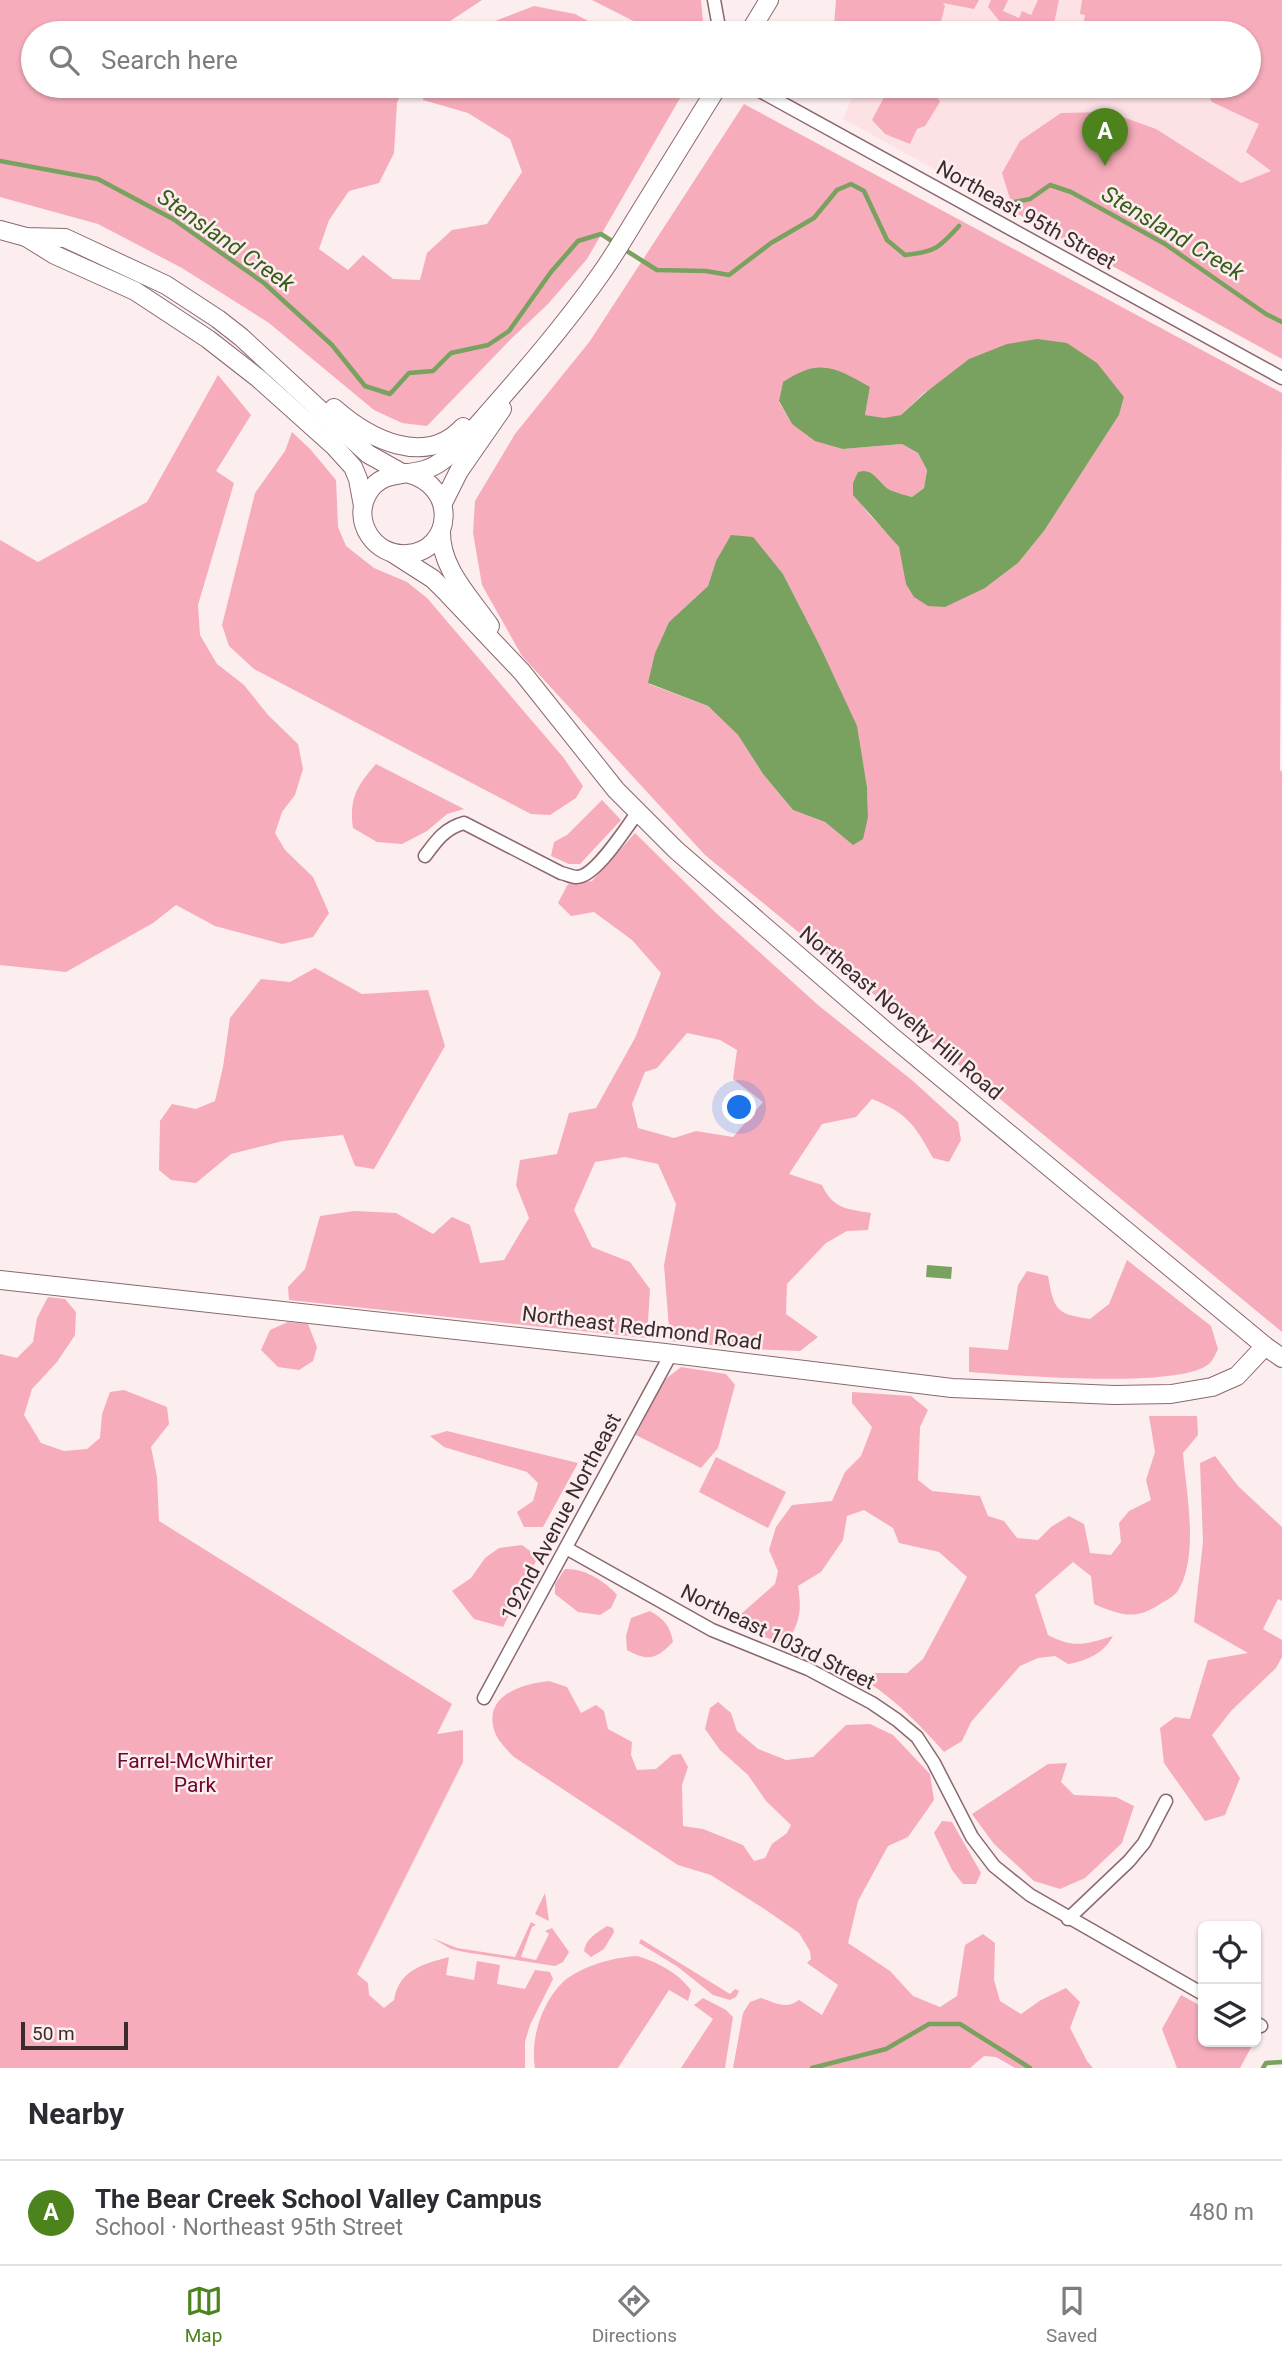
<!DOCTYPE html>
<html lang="en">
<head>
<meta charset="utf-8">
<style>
  :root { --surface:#fff; --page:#f2f2f3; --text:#2b2b33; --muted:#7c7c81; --line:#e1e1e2; --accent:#4c831c }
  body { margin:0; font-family:Roboto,sans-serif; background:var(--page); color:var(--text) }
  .controls { position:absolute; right:21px; bottom:21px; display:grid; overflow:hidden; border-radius:10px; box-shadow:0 2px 5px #0004 }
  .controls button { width:63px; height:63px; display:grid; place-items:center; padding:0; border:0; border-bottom:2px solid var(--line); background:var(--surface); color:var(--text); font:35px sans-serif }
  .scale { position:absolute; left:21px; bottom:18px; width:107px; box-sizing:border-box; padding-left:7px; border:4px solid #3a2c2e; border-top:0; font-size:19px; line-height:24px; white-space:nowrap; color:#3a2c2e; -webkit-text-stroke:5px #fcedef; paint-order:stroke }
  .you { position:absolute; left:740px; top:1108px; width:24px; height:24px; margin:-18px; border:5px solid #fff; border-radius:50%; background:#1a73e8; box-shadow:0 0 0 10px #1a73e833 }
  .badge { display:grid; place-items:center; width:46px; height:46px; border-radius:50%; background:var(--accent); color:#fff; font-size:23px; font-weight:700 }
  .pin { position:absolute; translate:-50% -58px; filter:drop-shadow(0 2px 4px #0008) }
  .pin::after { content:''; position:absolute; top:37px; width:24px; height:21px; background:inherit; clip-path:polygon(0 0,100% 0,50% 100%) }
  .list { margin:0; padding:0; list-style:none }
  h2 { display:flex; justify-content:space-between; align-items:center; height:91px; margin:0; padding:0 28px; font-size:30px }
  h2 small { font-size:23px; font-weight:400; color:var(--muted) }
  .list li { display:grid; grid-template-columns:46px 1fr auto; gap:21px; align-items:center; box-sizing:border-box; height:105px; padding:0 28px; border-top:2px solid var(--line) }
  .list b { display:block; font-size:26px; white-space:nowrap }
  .list p { margin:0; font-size:23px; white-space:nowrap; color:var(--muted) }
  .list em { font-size:23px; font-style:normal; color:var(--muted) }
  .icon { flex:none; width:38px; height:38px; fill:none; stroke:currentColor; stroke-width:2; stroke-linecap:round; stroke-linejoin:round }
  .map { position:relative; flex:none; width:1282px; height:2068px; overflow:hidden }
  .search { position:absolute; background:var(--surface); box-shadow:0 2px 5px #0004; left:21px; right:21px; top:21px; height:77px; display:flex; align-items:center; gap:18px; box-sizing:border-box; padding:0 24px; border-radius:38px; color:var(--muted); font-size:26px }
  .sheet { height:196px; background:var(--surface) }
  nav { display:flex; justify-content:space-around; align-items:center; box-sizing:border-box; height:98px; border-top:2px solid var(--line); background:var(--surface); font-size:19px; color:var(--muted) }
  nav a { display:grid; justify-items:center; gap:4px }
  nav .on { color:var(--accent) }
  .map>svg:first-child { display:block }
  .built { fill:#fce1e5 }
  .green { fill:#f6acba; fill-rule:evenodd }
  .water { fill:#79a160 }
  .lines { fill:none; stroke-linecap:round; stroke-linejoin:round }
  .stream { stroke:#79a160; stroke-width:4.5 }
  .street-casing { stroke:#89696f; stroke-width:15 }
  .secondary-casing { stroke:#89696f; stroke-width:20 }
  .street { stroke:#fff; stroke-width:12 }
  .secondary { stroke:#fff; stroke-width:18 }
  .labels { text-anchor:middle; stroke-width:5; stroke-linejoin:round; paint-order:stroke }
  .street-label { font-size:21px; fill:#3a2c2e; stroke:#fcedef }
  .park-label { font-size:21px; fill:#6b062d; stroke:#fcedef }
  .water-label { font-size:23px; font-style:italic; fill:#365c18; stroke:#fcedef }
</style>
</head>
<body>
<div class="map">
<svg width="1282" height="2068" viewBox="0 0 1282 2068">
  <rect width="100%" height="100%" fill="#fcedef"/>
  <!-- built -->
  <polygon class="built" points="936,0 1196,0 1282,48 1282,304 1257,345 843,119 857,86 1249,86 1249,33 880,33"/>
  <!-- green -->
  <g class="green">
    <polygon points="0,0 482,0 432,33 33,33 33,86 404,86 397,103 394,153 379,183 349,191 329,220 319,249 348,270 363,255 393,279 420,280 427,253 452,230 487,224 522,172 510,139 468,113 423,100 427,86 687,86 587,259 548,304 512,338 427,426 402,423 374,410 269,323 182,268 98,224 0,197"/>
    <polygon points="592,0 701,0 704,33 657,33"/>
    <polygon points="836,0 979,0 974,9 943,3 945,6 938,33 843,33 834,25"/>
    <polygon points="991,0 1008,0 1003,11 1019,18 1022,11 1031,15 1038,0 1059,0 1052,33 1046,33 1033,23 1001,23 988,7"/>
    <polygon points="1082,0 1282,0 1282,359 1014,212 1002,173 1020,141 1061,113 1109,112 1156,129 1241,183 1271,171 1246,152 1259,124 1212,102 1204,86 1249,86 1249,33 1076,33 1076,30 1082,31 1085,15 1080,14"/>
    <polygon points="534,6 575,14 611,33 471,33 500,19"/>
    <path d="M 890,86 C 908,86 931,83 940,102 L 925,126 L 917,129 L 910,144 L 885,134 L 872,120 Z"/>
    <path d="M 744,104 L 1282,393 L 1280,770 L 1282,772 L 1282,1332 L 705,855 L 522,656 L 482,585 L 473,533 L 475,501 L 515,434 L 590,341 ZM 1067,343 L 1096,363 L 1124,397 L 1119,415 L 1044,531 L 1018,563 L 985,588 L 906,584 C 905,572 904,555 898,546 C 882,522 845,504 858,472 C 874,467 878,483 890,490 C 896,493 905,495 912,497 L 924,488 L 927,470 L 918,453 L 902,444 L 843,449 L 792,424 L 779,402 L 783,382 L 870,387 L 865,415 L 884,419 L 901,415 L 925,392 ZM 752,537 L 783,574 L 819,644 L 856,726 L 867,787 L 868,817 L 852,844 L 825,822 L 793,810 L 763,774 L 738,735 L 708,706 L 649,684 L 655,653 L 669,622 L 708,586 L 716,561 Z"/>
    <polygon points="218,375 251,415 216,471 234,483 198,605 200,635 217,664 244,685 268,715 298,744 303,769 295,795 282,812 275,833 285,850 313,877 329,913 313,937 282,944 215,926 176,905 153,923 66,972 0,965 0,540 38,562 147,502"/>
    <polygon points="292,432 310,449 336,480 338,527 346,546 374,568 407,582 427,598 563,757 583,786 576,798 550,815 531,814 254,669 229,646 222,625 255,493 285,451"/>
    <path d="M 376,764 L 464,809 L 447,814 L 427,831 L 402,844 L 377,842 L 353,828 C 349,798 357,786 376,764 Z"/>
    <polygon points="602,800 621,820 580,864 569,864 551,856 554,842 567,835"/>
    <path d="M 635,833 L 716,913 L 818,1005 L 913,1081 L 958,1122 L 961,1140 L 949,1162 L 933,1158 C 915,1125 907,1113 872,1099 L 856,1117 L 822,1124 L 789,1174 L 822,1185 C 833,1209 847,1209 871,1213 L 868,1230 L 847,1231 L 826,1243 L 787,1284 L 786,1314 L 818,1337 L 800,1351 L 752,1349 L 670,1341 L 664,1265 L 676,1204 L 658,1164 L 625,1157 L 595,1162 L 574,1210 L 592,1247 L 630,1262 L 650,1289 L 647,1338 L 289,1300 L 288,1287 L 305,1269 L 320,1216 L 354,1211 L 396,1213 L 433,1234 L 452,1217 L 470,1225 L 480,1263 L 504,1260 L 529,1218 L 516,1185 L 520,1160 L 557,1154 L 569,1113 L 596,1108 L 635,1038 L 661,973 L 632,940 L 594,912 L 571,916 L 558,903 L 568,884 L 592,881 ZM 687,1033 L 720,1040 L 737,1050 L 733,1079 L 763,1102 L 733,1137 L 696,1131 L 674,1138 L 638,1128 L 632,1104 L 645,1072 L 657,1068 Z"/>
    <polygon points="315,968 362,994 428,990 445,1046 374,1169 355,1166 343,1135 283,1141 231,1154 196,1183 171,1180 159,1170 160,1121 172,1104 196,1109 215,1101 223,1067 230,1018 261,979 290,982"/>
    <path d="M 1127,1260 L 1211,1326 L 1218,1349 C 1216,1353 1213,1360 1210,1363 C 1182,1390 1011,1375 969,1372 L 969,1347 L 1008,1350 L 1018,1285 L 1027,1271 L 1048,1276 C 1054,1310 1056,1314 1090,1319 L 1109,1304 Z"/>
    <path d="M 48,1297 L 65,1299 L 76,1312 L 75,1335 L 57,1362 L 32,1389 L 24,1415 L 41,1443 L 64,1451 L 87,1449 L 100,1438 L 102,1414 L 110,1392 L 124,1390 L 167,1407 L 169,1424 L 151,1447 L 157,1477 L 159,1521 L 452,1704 L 437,1734 L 463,1730 L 463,1762 L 357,1974 L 368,1983 L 369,1995 L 384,2008 L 394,2000 C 399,1970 423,1964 449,1957 L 446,1975 L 474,1980 L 477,1961 L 500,1965 L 497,1984 L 525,1989 L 535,1970 L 550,1972 L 553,1979 L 530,2025 L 525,2042 L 525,2068 L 0,2068 L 0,1354 L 17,1358 L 33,1342 L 37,1318 Z"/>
    <polygon points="288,1322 308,1324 317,1347 313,1361 299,1370 278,1367 261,1350 270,1330"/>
    <polygon points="681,1367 726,1374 735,1385 718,1448 701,1468 636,1435 663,1381"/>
    <path d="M 852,1392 L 911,1396 L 928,1410 L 920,1427 L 918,1480 L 932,1491 L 980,1496 L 988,1516 L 1004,1521 L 1017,1538 L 1038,1540 L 1051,1527 L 1069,1516 L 1084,1524 L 1090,1553 L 1111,1555 L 1121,1542 L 1119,1523 L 1129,1511 L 1151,1500 L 1146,1480 L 1155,1452 L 1149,1416 L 1197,1416 L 1198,1435 L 1183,1453 C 1186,1492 1200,1558 1177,1592 C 1173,1597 1165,1601 1160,1604 C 1135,1621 1120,1615 1094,1604 L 1091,1576 L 1073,1562 L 1035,1595 L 1048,1635 C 1074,1649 1086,1644 1113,1636 C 1104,1653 1087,1661 1068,1664 L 1055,1656 L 1038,1658 L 1020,1666 L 971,1722 L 962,1741 L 944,1752 C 921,1726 898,1702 869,1683 L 875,1673 L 907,1673 L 923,1659 L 967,1577 L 939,1552 L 899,1543 L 893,1528 L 864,1510 L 847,1516 L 843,1540 L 821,1572 L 798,1586 C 802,1611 800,1622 786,1644 L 746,1631 L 741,1614 L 775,1584 L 778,1571 L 769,1550 L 776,1527 L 792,1505 L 832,1501 L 845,1472 L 861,1456 L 872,1427 L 852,1403 Z"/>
    <polygon points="447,1431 578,1463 543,1527 524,1527 517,1512 533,1501 538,1483 527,1472 444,1447 430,1436"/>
    <polygon points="1215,1456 1238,1486 1282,1527 1282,1601 1278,1599 1263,1629 1282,1640 1282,1657 1276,1668 1232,1710 1212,1735 1240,1778 1225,1815 1205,1821 1164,1763 1160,1728 1175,1717 1190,1719 1208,1660 1248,1653 1194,1622 1203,1542 1200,1463"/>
    <polygon points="716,1457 786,1492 768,1528 699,1492"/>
    <polygon points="522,1545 538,1557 503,1627 474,1619 452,1591 471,1578 485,1558 499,1548"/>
    <path d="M 565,1569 C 584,1568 605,1581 617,1595 L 611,1608 L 600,1615 L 578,1612 L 555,1594 L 555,1584 Z"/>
    <path d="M 650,1611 C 664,1619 670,1626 673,1642 C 656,1659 649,1662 627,1650 L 626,1636 L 631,1618 Z"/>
    <path d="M 549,1681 L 567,1687 L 581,1713 L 596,1705 L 604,1711 L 608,1729 L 632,1742 L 631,1755 L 637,1770 L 656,1769 L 672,1755 L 681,1754 L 688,1767 L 682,1785 L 683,1826 L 703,1829 L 743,1845 L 754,1861 L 765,1858 L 772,1844 L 787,1833 L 791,1825 L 766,1801 L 748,1775 L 720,1750 L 705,1729 L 710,1708 L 718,1702 L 731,1713 L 737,1731 L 758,1749 L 786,1760 L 813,1757 L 846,1725 L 870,1724 L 893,1735 L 930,1774 L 934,1800 L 908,1837 L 888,1846 L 858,1901 L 848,1943 L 890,1971 L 913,1996 L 940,2007 L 957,1996 L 965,1945 L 983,1934 L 995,1943 L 994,1980 L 1000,2001 L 1021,2014 L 1041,2000 L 1066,1988 L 1080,2002 L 1070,2028 L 1087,2061 L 1093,2068 L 1015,2068 L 996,2057 L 984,2056 L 970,2068 L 733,2068 L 743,2013 L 750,2002 L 761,1998 C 775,2003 786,2010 799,2000 L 822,2015 L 838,1985 L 807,1963 L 811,1959 L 810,1951 L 799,1933 L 766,1910 L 711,1875 L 678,1865 L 514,1757 C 508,1751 500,1743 496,1735 C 480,1697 520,1684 549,1681 Z"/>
    <polygon points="1067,1763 1061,1782 1074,1795 1116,1797 1134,1806 1122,1843 1085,1878 1060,1889 1034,1881 994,1844 972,1814 1048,1764"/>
    <polygon points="942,1821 952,1822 981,1873 976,1884 963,1884 952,1870 934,1833"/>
    <polygon points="545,1893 549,1921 535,1914"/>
    <polygon points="531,1922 536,1925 532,1927 521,1957 536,1960 549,1934 545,1931 552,1928 569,1952 563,1962 555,1966 464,1952 451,1949 432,1938 457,1948 515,1957"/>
    <path d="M 607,1926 L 613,1928 L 614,1932 L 604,1949 L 591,1957 L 584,1951 C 586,1938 597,1933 607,1926 Z"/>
    <polygon points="641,1939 730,1994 735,1989 739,1991 736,1997 730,2000 713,1995 678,1967 639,1943"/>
    <path d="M 637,1956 C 658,1962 678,1973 691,1990 L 688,2001 L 669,1990 L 618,2068 L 535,2068 C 530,2038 542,2002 564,1981 C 582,1966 614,1957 637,1956 Z"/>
    <polygon points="1181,1995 1203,2007 1203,2042 1254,2042 1240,2068 1177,2068 1162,2029"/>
    <polygon points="703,1998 726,2010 733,2017 725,2068 681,2068 713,2019 694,2005"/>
  </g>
  <!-- water -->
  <g class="water">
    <path d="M 1037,339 L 1067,343 L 1097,363 L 1124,397 L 1119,415 L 1044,531 L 1018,563 L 985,588 L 945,607 L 928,606 L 914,597 L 906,584 L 899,547 L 853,495 L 853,483 L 858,472 C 874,467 878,483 890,490 C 897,493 905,495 912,497 L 924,488 L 927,470 L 918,453 L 902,444 L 843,449 L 815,441 L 792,424 L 779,401 L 783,382 C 820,357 836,368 870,387 L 865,415 L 884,418 L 901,415 L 925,393 L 969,359 L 1007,344 Z"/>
    <polygon points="731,535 753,537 783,574 819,644 857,726 867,787 868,817 863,839 853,845 825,822 793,810 763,774 738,735 708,706 648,683 655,653 669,622 708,586 716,561"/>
    <polygon points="927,1265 952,1267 951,1279 926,1277"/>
  </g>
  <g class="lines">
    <!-- stream -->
    <g class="stream">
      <polyline points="0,161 98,179 173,219 264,283 332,345 365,386 390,394 409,373 433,371 451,353 488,345 509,331 551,272 578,241 601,234 615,243"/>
      <polyline points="1005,204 1030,199 1050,185 1071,192 1165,244 1266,314 1282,322"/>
      <path d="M 622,248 L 657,270 L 706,271 L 729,275 L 771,243 L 814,218 L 837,190 L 851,184 L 864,191 L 887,240 L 905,255 C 935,252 939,248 959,226"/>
      <polyline points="812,2068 886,2049 929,2024 960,2024 1030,2068"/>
      <polyline points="1263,2068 1266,2063 1282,2062"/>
    </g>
    <defs>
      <g id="street">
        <polyline points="714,0 720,33"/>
        <polyline points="751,86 1282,378"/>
        <path d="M 425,856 C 436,841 445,828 464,823 L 561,873 C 566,874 572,877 577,877 C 596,877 627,826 638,812"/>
        <polyline points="566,1548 712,1630 808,1669 872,1703 897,1720 917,1737 934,1763 972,1837 994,1866 1030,1895 1203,1994"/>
        <polyline points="484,1698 671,1354"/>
        <polyline points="1068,1919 1129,1861 1144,1843 1166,1801"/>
        <polyline points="1256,2023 1261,2026"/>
      </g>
      <g id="secondary">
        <polyline points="749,33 769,0"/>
        <polyline points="0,230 26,237 65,238 166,285 218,319 241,337 368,454 402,473"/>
        <polyline points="26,237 55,255 135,291 208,339 258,378 334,446 353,467 358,479 363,506"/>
        <path d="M 334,408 C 369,439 425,468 463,427"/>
        <path d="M 406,473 C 459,485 453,551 407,554 C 375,557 351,521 368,493 C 381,471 403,476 424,470 C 438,466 449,456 459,446 C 508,390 558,335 600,275 C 615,254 627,233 640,212 C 666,170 692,128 718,86"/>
        <polyline points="443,503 459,471 502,409"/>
        <path d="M 441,531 C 440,568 470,597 490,626"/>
        <polyline points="394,554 433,579 448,594 522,672 616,790 676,850 890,1035 1265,1346 1282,1358"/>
        <polyline points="0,1280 665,1353 952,1388 1114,1395 1171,1394 1212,1387 1237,1376 1265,1346"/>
      </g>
    </defs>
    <!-- street casing -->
    <use href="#street" class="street-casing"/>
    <!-- secondary casing -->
    <use href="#secondary" class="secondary-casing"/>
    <!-- street -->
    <use href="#street" class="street"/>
    <!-- secondary -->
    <use href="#secondary" class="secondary"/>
  </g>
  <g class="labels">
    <!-- street labels -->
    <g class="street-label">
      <text transform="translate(1026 215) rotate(29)" y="7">Northeast 95th Street</text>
      <text transform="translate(901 1013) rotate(40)" y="7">Northeast Novelty Hill Road</text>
      <text transform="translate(642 1328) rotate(7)" y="7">Northeast Redmond Road</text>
      <text transform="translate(561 1517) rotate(-62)" y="7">192nd Avenue Northeast</text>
      <text transform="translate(778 1637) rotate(26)" y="7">Northeast 103rd Street</text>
    </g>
    <!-- park labels -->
    <g class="park-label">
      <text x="195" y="1768">Farrel-McWhirter<tspan x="195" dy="24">Park</tspan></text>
    </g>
    <!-- water labels -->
    <g class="water-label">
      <text transform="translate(1173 233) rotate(31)" y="8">Stensland Creek</text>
      <text transform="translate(226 240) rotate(35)" y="8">Stensland Creek</text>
    </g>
  </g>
</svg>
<div class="controls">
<button><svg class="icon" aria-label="locate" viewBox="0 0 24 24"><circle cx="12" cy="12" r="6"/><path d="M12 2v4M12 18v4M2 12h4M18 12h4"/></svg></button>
<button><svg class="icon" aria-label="layers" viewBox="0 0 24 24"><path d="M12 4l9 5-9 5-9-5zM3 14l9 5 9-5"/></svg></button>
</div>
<div class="scale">50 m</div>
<div class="you"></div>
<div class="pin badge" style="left:1105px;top:166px">A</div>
<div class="search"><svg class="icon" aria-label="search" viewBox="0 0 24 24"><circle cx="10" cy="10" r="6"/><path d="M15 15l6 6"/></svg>Search here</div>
</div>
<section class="sheet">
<h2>Nearby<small></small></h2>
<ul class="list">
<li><span class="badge">A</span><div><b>The Bear Creek School Valley Campus</b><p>School · Northeast 95th Street</p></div><em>480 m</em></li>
</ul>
</section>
<nav>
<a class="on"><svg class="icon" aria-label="map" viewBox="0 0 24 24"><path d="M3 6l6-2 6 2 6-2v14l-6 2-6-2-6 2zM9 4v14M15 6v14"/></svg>Map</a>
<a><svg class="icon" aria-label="directions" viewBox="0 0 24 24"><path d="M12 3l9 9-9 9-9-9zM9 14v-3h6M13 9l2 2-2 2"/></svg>Directions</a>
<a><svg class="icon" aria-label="saved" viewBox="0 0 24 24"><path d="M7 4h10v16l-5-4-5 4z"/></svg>Saved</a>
</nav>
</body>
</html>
